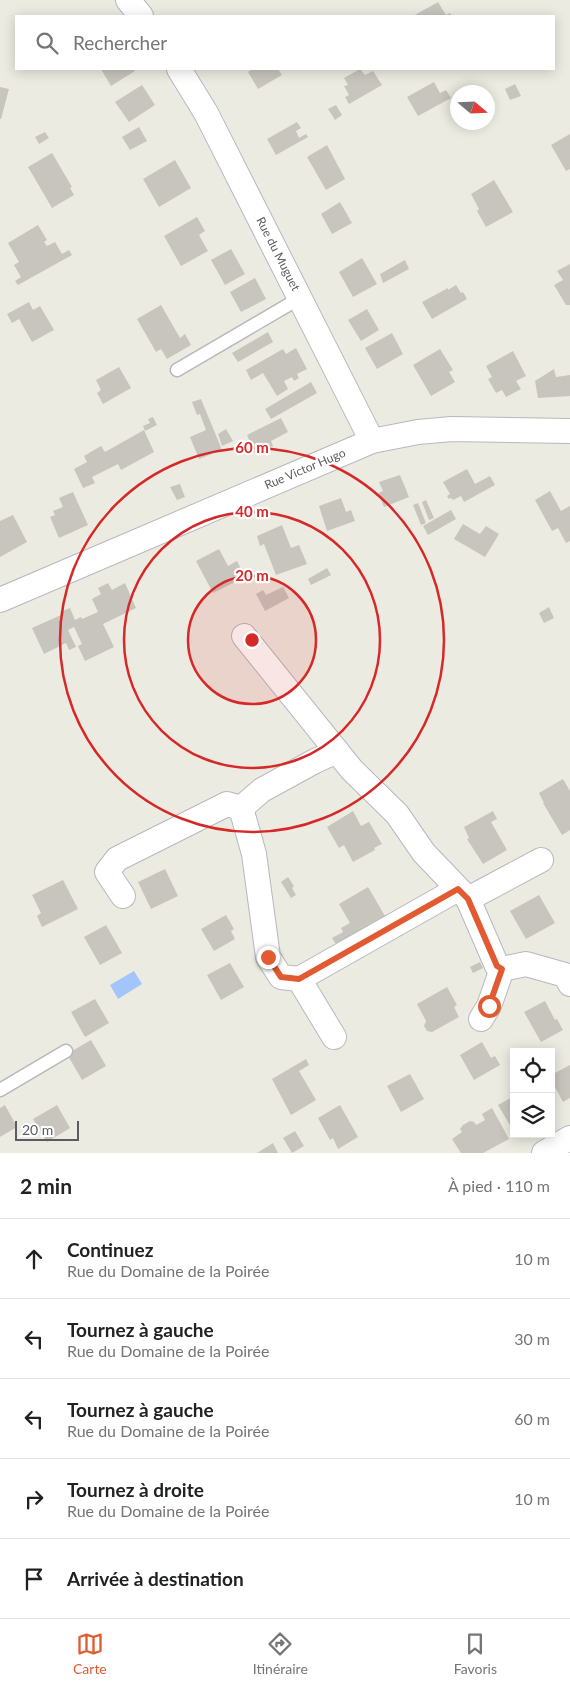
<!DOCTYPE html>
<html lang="fr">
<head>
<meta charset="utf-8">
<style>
  :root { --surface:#fff; --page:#f6f6f6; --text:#202124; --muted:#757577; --line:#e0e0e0; --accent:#e15a31 }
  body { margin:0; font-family:Lato,sans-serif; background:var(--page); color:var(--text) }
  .controls { position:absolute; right:15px; bottom:15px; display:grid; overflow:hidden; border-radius:0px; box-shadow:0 2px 12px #0003 }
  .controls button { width:45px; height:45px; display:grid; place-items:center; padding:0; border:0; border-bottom:1px solid var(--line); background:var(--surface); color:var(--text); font:25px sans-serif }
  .compass { position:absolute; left:450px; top:85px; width:45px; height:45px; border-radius:50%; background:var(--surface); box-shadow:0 2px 12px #0003; rotate:109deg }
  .scale { position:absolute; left:15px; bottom:12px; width:64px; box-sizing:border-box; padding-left:5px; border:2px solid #5a5c61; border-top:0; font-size:14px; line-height:18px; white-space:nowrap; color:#5a5c61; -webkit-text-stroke:4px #fff; paint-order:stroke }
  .stop { position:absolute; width:15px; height:15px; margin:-11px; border:4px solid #e15a31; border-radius:50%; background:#fff }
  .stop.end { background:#e15a31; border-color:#fff; box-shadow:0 1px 5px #0008 }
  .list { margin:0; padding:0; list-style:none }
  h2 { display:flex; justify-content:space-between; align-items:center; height:65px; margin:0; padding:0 20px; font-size:21px }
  h2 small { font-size:16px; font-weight:400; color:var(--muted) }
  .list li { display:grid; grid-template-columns:32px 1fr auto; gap:15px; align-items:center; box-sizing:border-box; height:80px; padding:0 20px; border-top:1px solid var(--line) }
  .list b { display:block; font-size:19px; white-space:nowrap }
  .list p { margin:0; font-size:16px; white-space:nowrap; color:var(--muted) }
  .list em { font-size:16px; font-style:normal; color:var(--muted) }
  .icon { flex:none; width:28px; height:28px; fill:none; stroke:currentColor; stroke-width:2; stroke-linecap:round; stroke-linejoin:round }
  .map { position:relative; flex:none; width:570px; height:1153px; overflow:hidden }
  .search { position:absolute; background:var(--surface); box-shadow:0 2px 12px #0003; left:15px; right:15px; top:15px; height:55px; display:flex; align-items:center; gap:12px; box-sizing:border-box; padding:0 18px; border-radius:0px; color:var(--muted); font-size:19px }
  .sheet { height:465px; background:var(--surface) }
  nav { display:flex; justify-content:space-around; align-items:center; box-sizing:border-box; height:70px; border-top:1px solid var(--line); background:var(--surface); font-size:14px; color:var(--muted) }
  nav a { display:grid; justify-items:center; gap:2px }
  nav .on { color:var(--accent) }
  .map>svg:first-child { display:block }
  .water { fill:#a2c6fb }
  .building { fill:#c8c5be }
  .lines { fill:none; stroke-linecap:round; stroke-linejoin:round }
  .lane-casing { stroke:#b7b8bd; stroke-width:15 }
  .street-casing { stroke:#b7b8bd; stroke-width:26 }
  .lane { stroke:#fff; stroke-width:12 }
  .street { stroke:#fff; stroke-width:24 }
  .route { stroke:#e15a31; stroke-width:6 }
  .ring { fill:none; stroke:#d62828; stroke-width:2.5 }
  .labels { text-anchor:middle; stroke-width:4.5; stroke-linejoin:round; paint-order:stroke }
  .street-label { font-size:12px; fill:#5a5c61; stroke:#fff }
  .centre { fill:#d62828; stroke:#fff; stroke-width:2.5 }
  .ring-label { font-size:15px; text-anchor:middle; font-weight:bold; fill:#d62828; stroke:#fff; stroke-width:4.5; stroke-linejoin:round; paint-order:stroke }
</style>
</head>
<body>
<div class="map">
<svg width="570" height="1153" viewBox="0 0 570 1153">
  <rect width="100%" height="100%" fill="#ecebe1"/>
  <!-- water -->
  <polygon class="water" points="134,971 142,984 118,999 110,985"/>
  <!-- building -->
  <g class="building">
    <polygon points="438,2 446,15 450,13 452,16 413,16"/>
    <polygon points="101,69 133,69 135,71 111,86"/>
    <polygon points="251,69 278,69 282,75 258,89 248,72 251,70"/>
    <polygon points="360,69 365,75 373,71 382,85 349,104 345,97 349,95 344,86 348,85 344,78"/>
    <polygon points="434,82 440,93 446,90 451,98 418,116 407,97"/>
    <polygon points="515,84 521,96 510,100 505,89"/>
    <polygon points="142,85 155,105 129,122 115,102"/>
    <polygon points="0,87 9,89 1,119 0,119"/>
    <polygon points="336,105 342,115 335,120 328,109"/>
    <polygon points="297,122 301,128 296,131 299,138 306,134 308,137 276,155 267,139"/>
    <polygon points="139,127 147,141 130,150 122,137"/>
    <polygon points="45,132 49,138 39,144 35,137"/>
    <polygon points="570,134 570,169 566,171 551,145"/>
    <polygon points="327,145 345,179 326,190 307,157"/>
    <polygon points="52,153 72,187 70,188 74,195 52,208 28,167"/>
    <polygon points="175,160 191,188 159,207 143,179"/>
    <polygon points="494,180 513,212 486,227 477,211 479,209 471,194"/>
    <polygon points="340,202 352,223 332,234 321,214"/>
    <polygon points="197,217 205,231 199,235 208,251 181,266 164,236"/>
    <polygon points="38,225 47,240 44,242 47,246 55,242 62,254 69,250 72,255 18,285 15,281 21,277 14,265 19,262 8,243"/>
    <polygon points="231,249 245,274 225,285 211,260"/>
    <polygon points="362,258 377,284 353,297 339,272"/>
    <polygon points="405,260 409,269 383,283 380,274"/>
    <polygon points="570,264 570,305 566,305 554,285 563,280 557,271"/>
    <polygon points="255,278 266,299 241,312 230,292"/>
    <polygon points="456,285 461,293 463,292 467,299 432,319 422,302 448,288 448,290"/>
    <polygon points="29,302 33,310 40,306 54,330 32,342 19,319 12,323 7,314"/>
    <polygon points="161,305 180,338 185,334 191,345 167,359 161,349 156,352 137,319"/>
    <polygon points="367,309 379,330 361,341 348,320"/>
    <polygon points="268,332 273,342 238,362 232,353"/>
    <polygon points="392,333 403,354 377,369 365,348"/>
    <polygon points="296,348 307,369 297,374 299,378 294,381 292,377 284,381 288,389 277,396 263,373 251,380 246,370 283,349 286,354"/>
    <polygon points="440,349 453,370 449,372 455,382 431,396 413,365"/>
    <polygon points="513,351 526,376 516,381 521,389 506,397 502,390 496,393 488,379 492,377 486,366"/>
    <polygon points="119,367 131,388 103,404 97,393 101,390 96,380"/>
    <polygon points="554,369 556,377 570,375 570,396 538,398 535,381"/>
    <polygon points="311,382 317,393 271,419 265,409"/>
    <polygon points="201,399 222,450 199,459 190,437 206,430 200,414 197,415 192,402"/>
    <polygon points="153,417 157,425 145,431 143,426 150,423 148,419"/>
    <polygon points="281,418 288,432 271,441 273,446 255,454 247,435"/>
    <polygon points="226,429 233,441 222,446 218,434"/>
    <polygon points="144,430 154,452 121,470 118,464 92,477 95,483 83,488 74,469 87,462 84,456 101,446 105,452"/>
    <polygon points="467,469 475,484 490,476 495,485 464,502 461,496 453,500 451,498 449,499 447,496 450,494 443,482"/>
    <polygon points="400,475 409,497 384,507 378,493 383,491 379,482"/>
    <polygon points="180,484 185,497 177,500 170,487"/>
    <polygon points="550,491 561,511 570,506 570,541 566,543 558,528 552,531 535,500"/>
    <polygon points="73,492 88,525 59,538 50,517 55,515 53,511 63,507 59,498"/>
    <polygon points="341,498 346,512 351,510 355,521 327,531 319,506"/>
    <polygon points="426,500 434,518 429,520 422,502"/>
    <polygon points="418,503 426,523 421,525 413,505"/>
    <polygon points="451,510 456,519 428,535 423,526"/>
    <polygon points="13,515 27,542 0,557 0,521"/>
    <polygon points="463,524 480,534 486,526 499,534 485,557 454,539"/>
    <polygon points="282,525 291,548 299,545 307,564 276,575 264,544 260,546 257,536"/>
    <polygon points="219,549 228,566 237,561 245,577 213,593 196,561"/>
    <polygon points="327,568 331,575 311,585 308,579"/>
    <polygon points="108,583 112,590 125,583 136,608 103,624 114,647 85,661 78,646 82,644 74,627 68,630 76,647 69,650 66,643 44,654 32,628 61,615 60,612 70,608 75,620 81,617 82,619 98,612 92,599 101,594 98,588"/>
    <polygon points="283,587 289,598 265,611 256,594 263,590 266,595"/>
    <polygon points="549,607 554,618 544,623 539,613"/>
    <polygon points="563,779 570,791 570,830 562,835 543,803 544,803 539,793"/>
    <polygon points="353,811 361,826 369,822 382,844 374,848 375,850 353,862 344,845 339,848 327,827"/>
    <polygon points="493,811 497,819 491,822 507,850 483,864 467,839 469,838 464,827"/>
    <polygon points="165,869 178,896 151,909 138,882"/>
    <polygon points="288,877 294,886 292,888 296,895 291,898 281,882"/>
    <polygon points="63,880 78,909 42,927 37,916 41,913 32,895"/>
    <polygon points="368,887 385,916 336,944 332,938 343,932 341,928 350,923 339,904"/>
    <polygon points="539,895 555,923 526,939 510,911"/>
    <polygon points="226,915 234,929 231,931 235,939 214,951 201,929"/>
    <polygon points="106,925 122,953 100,965 84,937"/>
    <polygon points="480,962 483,968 473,973 470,967"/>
    <polygon points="230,963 244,987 221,1000 207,975"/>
    <polygon points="447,987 457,1005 454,1007 459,1017 432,1032 427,1031 424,1026 426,1021 417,1004"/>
    <polygon points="95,999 109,1023 85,1037 71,1012"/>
    <polygon points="545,1001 555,1020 557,1019 563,1030 541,1042 524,1012"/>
    <polygon points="91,1040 106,1066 82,1080 67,1054"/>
    <polygon points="482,1042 491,1058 495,1056 500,1065 474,1080 460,1055"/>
    <polygon points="306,1059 309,1065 299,1071 316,1100 291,1115 272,1079"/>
    <polygon points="570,1065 570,1098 563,1102 551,1080 551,1075"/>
    <polygon points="410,1074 424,1099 401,1112 387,1086"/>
    <polygon points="514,1096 514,1132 498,1105"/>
    <polygon points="5,1105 17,1127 0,1137 0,1108"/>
    <polygon points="57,1105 70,1128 47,1142 33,1119"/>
    <polygon points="340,1105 358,1137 338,1149 333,1138 330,1140 318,1118"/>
    <polygon points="492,1108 509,1139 483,1153 461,1153 452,1139 462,1132 460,1129 463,1125 470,1121 474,1122 476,1125 485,1120 482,1114"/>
    <polygon points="295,1131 304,1146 292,1153 283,1138"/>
    <polygon points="273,1143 278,1153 257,1153"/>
  </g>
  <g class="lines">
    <defs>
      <g id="lane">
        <polyline points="177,370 300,298"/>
        <polyline points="0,1090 66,1051"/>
      </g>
      <g id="street">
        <polyline points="128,0 141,16"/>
        <polyline points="179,69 206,113 372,441"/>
        <polyline points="0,600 372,441 418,432 452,429 570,431"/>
        <polyline points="244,636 352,770 397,814 424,853 468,899 497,966 502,969 526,964 565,975 570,984"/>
        <polyline points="241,808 262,790 315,761 337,751"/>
        <polyline points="123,896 107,872 117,859 227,804 241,808 254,854 268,957 281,977 299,979"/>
        <polyline points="468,899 541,860"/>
        <polyline points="481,1019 489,1006 502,969"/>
        <polyline points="334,1037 299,979 458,889"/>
        <polyline points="544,1153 570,1138"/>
      </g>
    </defs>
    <!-- lane casing -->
    <use href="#lane" class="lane-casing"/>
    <!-- street casing -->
    <use href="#street" class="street-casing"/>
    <!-- lane -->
    <use href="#lane" class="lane"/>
    <!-- street -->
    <use href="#street" class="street"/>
  </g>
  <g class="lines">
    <!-- route -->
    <polyline class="route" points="268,957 281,977 299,979 458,889 468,899 497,966 502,969 489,1006"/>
  </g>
  <!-- distance rings -->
  <circle cx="252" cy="640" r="64" fill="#d62828" fill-opacity=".12"/>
  <g class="ring">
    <circle cx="252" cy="640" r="64"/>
    <circle cx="252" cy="640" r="128"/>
    <circle cx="252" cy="640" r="192"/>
  </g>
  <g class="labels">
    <!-- street labels -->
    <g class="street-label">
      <text transform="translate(278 254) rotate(63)" y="4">Rue du Muguet</text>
      <text transform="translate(305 469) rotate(-23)" y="4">Rue Victor Hugo</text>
    </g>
  </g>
  <circle cx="252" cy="640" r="8" class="centre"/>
  <g class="ring-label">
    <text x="252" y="453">60 m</text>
    <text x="252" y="517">40 m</text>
    <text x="252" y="581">20 m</text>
  </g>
</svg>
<div class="controls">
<button><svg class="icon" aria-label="locate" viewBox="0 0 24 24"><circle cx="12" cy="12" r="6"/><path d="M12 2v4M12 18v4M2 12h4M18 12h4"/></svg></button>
<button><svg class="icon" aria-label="layers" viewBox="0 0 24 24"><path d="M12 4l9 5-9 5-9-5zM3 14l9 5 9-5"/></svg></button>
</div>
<svg class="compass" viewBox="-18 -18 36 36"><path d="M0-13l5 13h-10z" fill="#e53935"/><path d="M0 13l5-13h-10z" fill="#757577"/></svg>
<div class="scale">20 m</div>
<div class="stop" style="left:489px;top:1006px"></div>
<div class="stop end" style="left:268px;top:957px"></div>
<div class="search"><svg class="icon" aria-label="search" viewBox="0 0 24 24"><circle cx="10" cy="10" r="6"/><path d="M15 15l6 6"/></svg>Rechercher</div>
</div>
<section class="sheet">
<h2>2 min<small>À pied · 110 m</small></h2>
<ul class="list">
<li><svg class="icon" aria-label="ahead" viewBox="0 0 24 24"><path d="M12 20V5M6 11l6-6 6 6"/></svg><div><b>Continuez</b><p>Rue du Domaine de la Poirée</p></div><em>10 m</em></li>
<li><svg class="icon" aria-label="left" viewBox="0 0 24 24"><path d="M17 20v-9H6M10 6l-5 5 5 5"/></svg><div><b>Tournez à gauche</b><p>Rue du Domaine de la Poirée</p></div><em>30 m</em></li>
<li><svg class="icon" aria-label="left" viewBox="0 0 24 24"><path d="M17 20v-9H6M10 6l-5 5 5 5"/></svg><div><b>Tournez à gauche</b><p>Rue du Domaine de la Poirée</p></div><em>60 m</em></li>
<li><svg class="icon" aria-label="right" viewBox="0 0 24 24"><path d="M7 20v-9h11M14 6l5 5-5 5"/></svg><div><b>Tournez à droite</b><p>Rue du Domaine de la Poirée</p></div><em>10 m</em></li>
<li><svg class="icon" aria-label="arrive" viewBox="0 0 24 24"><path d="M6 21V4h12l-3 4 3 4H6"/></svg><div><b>Arrivée à destination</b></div></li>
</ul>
</section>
<nav>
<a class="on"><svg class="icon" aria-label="map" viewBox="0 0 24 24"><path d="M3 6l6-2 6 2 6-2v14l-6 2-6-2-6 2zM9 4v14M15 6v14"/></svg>Carte</a>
<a><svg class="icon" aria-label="directions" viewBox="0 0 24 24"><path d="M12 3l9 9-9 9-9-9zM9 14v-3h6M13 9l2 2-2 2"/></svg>Itinéraire</a>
<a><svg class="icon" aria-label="saved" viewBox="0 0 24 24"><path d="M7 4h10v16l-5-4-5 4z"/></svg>Favoris</a>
</nav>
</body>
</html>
